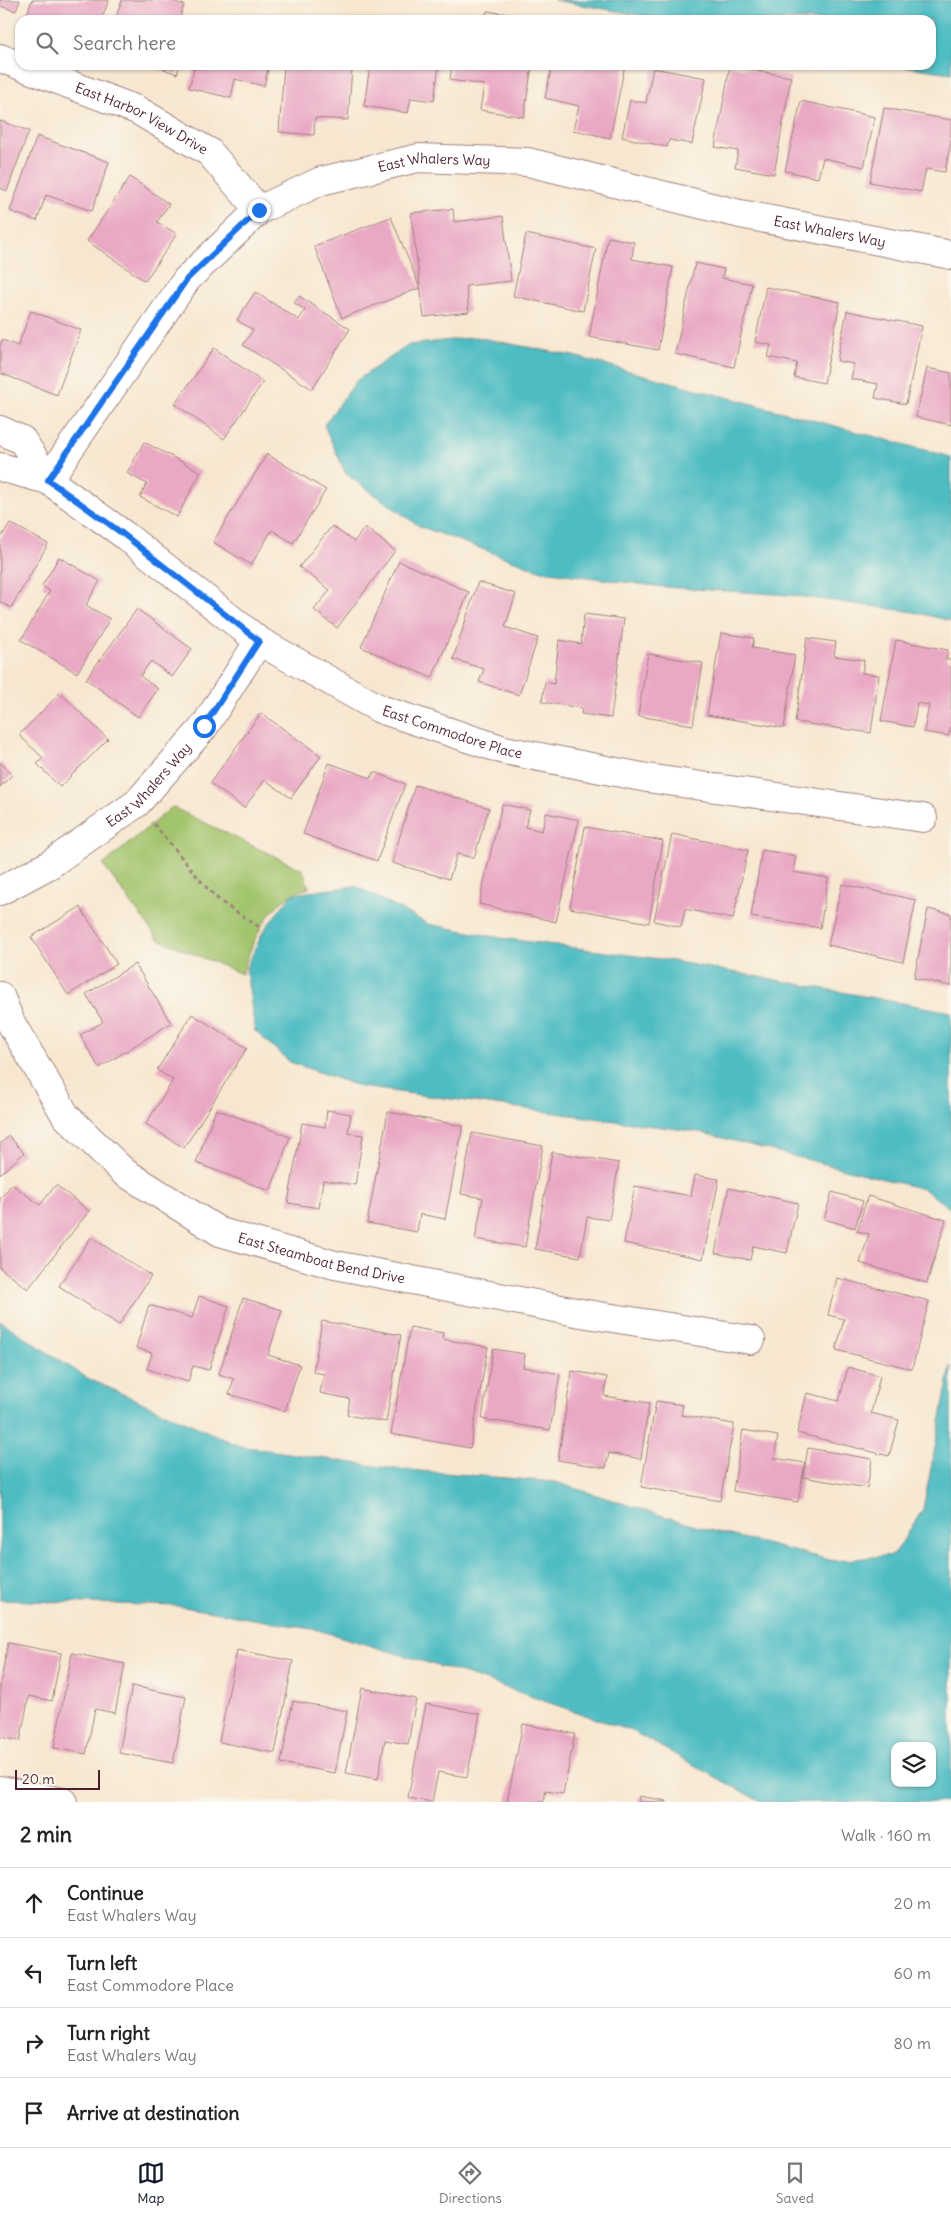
<!DOCTYPE html>
<html lang="en">
<head>
<meta charset="utf-8">
<style>
  :root { --surface:#fff; --page:#f6f6f6; --text:#222; --muted:#767676; --line:#e0e0e0; --accent:#111827 }
  body { margin:0; font-family:Delius,sans-serif; background:var(--page); color:var(--text) }
  .controls { position:absolute; right:15px; bottom:15px; display:grid; overflow:hidden; border-radius:10px; box-shadow:0 1px 4px #0004 }
  .controls button { width:45px; height:45px; display:grid; place-items:center; padding:0; border:0; border-bottom:1px solid var(--line); background:var(--surface); color:var(--text); font:25px sans-serif }
  .scale { position:absolute; left:15px; bottom:12px; width:85px; box-sizing:border-box; padding-left:5px; border:2px solid #4a1f2b; border-top:0; font-size:14px; line-height:18px; white-space:nowrap; color:#4a1f2b; -webkit-text-stroke:4px #fbf7ec; paint-order:stroke }
  .stop { position:absolute; width:15px; height:15px; margin:-11px; border:4px solid #1a73e8; border-radius:50%; background:#fff }
  .stop.end { background:#1a73e8; border-color:#fff; box-shadow:0 1px 5px #0008 }
  .list { margin:0; padding:0; list-style:none }
  h2 { display:flex; justify-content:space-between; align-items:center; height:65px; margin:0; padding:0 20px; font-size:21px }
  h2 small { font-size:16px; font-weight:400; color:var(--muted) }
  .list li { display:grid; grid-template-columns:32px 1fr auto; gap:15px; align-items:center; box-sizing:border-box; height:70px; padding:0 20px; border-top:1px solid var(--line) }
  .list b { display:block; font-size:19px; white-space:nowrap }
  .list p { margin:0; font-size:16px; white-space:nowrap; color:var(--muted) }
  .list em { font-size:16px; font-style:normal; color:var(--muted) }
  .icon { flex:none; width:28px; height:28px; fill:none; stroke:currentColor; stroke-width:2; stroke-linecap:round; stroke-linejoin:round }
  .map { position:relative; flex:none; width:951px; height:1802px; overflow:hidden }
  .search { position:absolute; background:var(--surface); box-shadow:0 1px 4px #0004; left:15px; right:15px; top:15px; height:55px; display:flex; align-items:center; gap:12px; box-sizing:border-box; padding:0 18px; border-radius:15px; color:var(--muted); font-size:19px }
  .sheet { height:345px; background:var(--surface) }
  nav { display:flex; justify-content:space-around; align-items:center; box-sizing:border-box; height:70px; border-top:1px solid var(--line); background:var(--surface); font-size:14px; color:var(--muted) }
  nav a { display:grid; justify-items:center; gap:2px }
  nav .on { color:var(--accent) }
  .map>svg:first-child { display:block }
  .park { fill:#a2c46d; stroke:#76724c }
  .water { fill:#4dbcc3; stroke:#4c6e77; fill-rule:evenodd }
  .building { fill:#e9a8c4 }
  .lines { fill:none; stroke-linecap:round; stroke-linejoin:round }
  .minor-casing { stroke:#a0837e; stroke-width:30 }
  .path { stroke:#a0837e; stroke-width:3; stroke-dasharray:4 4; stroke-linecap:butt }
  .minor { stroke:#fff; stroke-width:28 }
  .route { stroke:#1a73e8; stroke-width:6 }
  .labels { text-anchor:middle; stroke-width:5; stroke-linejoin:round; paint-order:stroke }
  .street-label { font-size:14px; fill:#4a1f2b; stroke:#fbf7ec }
</style>
</head>
<body>
<div class="map">
<svg width="951" height="1802" viewBox="0 0 951 1802">
  <rect width="100%" height="100%" fill="#fbf7ec"/>
  <filter id="ink" filterUnits="userSpaceOnUse"><feTurbulence type="fractalNoise" baseFrequency=".02" numOctaves="2"/><feDisplacementMap in="SourceGraphic" scale="10" xChannelSelector="R" yChannelSelector="G"/><feConvolveMatrix kernelMatrix="1 2 1 2 8 2 1 2 1" color-interpolation-filters="sRGB"/></filter>
  <filter id="wash" filterUnits="userSpaceOnUse"><feTurbulence type="fractalNoise" baseFrequency=".0096" numOctaves="4" result="noise"/><feDisplacementMap in="SourceGraphic" scale="20" xChannelSelector="R" yChannelSelector="G"/><feGaussianBlur stdDeviation="1.12" result="paint"/><feColorMatrix in="noise" values="0 0 0 0 0 0 0 0 0 0 0 0 0 0 0 0 0 1.4 0 .05"/><feComposite in="paint" operator="in"/></filter>
  <g filter="url(#wash)">
    <rect width="100%" height="100%" fill="#f7e7d0"/>
    <!-- park -->
    <path class="park" d="M 172,807 L 303,870 L 309,888 C 303,890 296,891 291,895 C 264,911 251,945 242,974 L 158,939 L 103,865 Z"/>
    <!-- water -->
    <g class="water">
      <polygon points="554,0 951,0 951,73 894,65 931,65 931,20 668,20"/>
      <polygon points="476,337 573,356 951,457 951,621 914,612 789,595 663,587 542,571 419,526 346,474 324,425 357,380 409,345"/>
      <polygon points="356,886 428,924 501,938 667,960 951,1012 951,1209 923,1189 699,1132 361,1087 290,1062 255,1031 246,968 264,930 292,894"/>
      <path d="M 0,1321 L 87,1378 L 240,1446 L 395,1469 L 555,1482 L 705,1529 L 834,1561 L 894,1555 L 923,1509 L 951,1366 L 951,1802 L 761,1802 L 634,1732 L 475,1677 L 318,1630 L 178,1606 L 0,1600 ZM 895,1746 L 932,1746 L 932,1783 L 895,1783 Z"/>
    </g>
    <g id="blocks">
      <!-- building -->
      <g class="building">
        <polygon points="0,0 20,0 16,11 0,6"/>
        <polygon points="32,0 109,0 101,20 74,20 65,17 64,20 34,20 26,17"/>
        <polygon points="122,0 169,0 184,5 180,17 188,20 115,20"/>
        <polygon points="487,11 519,16 518,20 485,20"/>
        <polygon points="153,65 180,65 177,74"/>
        <polygon points="195,65 269,65 264,86 235,79 231,98 189,88"/>
        <polygon points="284,65 352,69 348,120 315,118 314,135 279,132"/>
        <polygon points="370,65 382,67 382,65 439,65 434,101 411,98 408,113 364,106"/>
        <polygon points="452,65 532,65 524,117 480,110 484,85 450,80"/>
        <polygon points="552,65 625,65 610,138 573,130 579,106 545,98"/>
        <polygon points="730,66 791,77 774,174 735,167 738,151 715,147"/>
        <polygon points="653,68 706,78 692,144 669,140 667,147 622,137 630,100 646,103"/>
        <polygon points="801,101 875,117 864,167 823,158 818,178 785,171"/>
        <polygon points="884,108 951,120 951,141 945,172 926,169 921,192 870,182"/>
        <polygon points="0,121 29,131 7,191 0,188"/>
        <polygon points="37,136 109,162 92,211 46,195 37,221 10,211"/>
        <polygon points="130,177 169,204 157,222 177,234 145,281 87,241"/>
        <polygon points="453,209 454,222 503,216 511,281 466,286 469,312 424,317 411,213"/>
        <polygon points="391,217 420,288 342,318 314,246"/>
        <polygon points="526,234 596,249 583,311 513,296"/>
        <polygon points="608,237 634,242 632,259 673,267 658,350 589,337"/>
        <polygon points="695,263 724,269 722,278 752,284 734,367 675,354"/>
        <polygon points="766,287 840,302 824,383 794,377 797,363 768,357 771,345 755,342"/>
        <polygon points="255,292 299,320 305,310 294,303 299,296 350,329 312,389 243,345 253,330 237,320"/>
        <polygon points="31,311 81,330 57,395 0,373 0,346 2,340 18,346"/>
        <polygon points="847,311 922,326 906,404 875,398 878,384 851,379 854,364 837,361"/>
        <polygon points="214,348 263,382 224,439 175,404"/>
        <polygon points="927,368 951,373 951,425 916,417"/>
        <polygon points="144,442 201,472 177,517 140,497 147,484 127,473"/>
        <polygon points="267,454 326,490 293,543 272,530 251,565 213,542"/>
        <polygon points="10,523 48,544 11,608 0,602 0,539"/>
        <polygon points="332,526 354,542 365,527 395,551 337,628 314,610 330,590 299,567"/>
        <polygon points="59,557 100,581 86,605 110,619 77,673 21,640 50,591 42,586"/>
        <polygon points="399,561 469,592 432,678 361,647"/>
        <polygon points="478,582 516,594 505,627 538,638 519,695 479,682 484,669 453,659"/>
        <polygon points="137,609 192,649 172,677 151,661 140,676 158,689 138,717 86,679"/>
        <polygon points="584,614 624,619 611,718 581,714 582,708 542,702 545,682 554,684 559,640 581,644"/>
        <polygon points="721,633 754,638 752,648 795,655 784,728 707,715"/>
        <polygon points="807,638 836,642 834,656 864,660 862,673 879,675 871,733 795,722"/>
        <polygon points="896,640 948,650 946,659 951,660 951,725 949,736 924,732 929,705 917,703 913,727 881,721"/>
        <polygon points="648,654 703,663 693,725 638,716"/>
        <polygon points="60,693 108,739 60,787 37,764 43,758 19,735"/>
        <polygon points="261,713 321,756 291,798 265,780 244,808 210,783"/>
        <polygon points="0,762 12,775 0,787"/>
        <polygon points="329,763 371,778 374,772 405,784 377,861 303,834"/>
        <polygon points="415,785 489,808 474,858 457,854 449,879 392,863"/>
        <polygon points="502,804 530,810 525,827 542,831 546,813 579,820 556,922 479,904"/>
        <polygon points="585,827 663,841 649,923 570,908"/>
        <polygon points="672,834 748,850 733,919 685,909 681,927 654,921"/>
        <polygon points="762,850 796,856 793,872 828,878 820,928 751,917"/>
        <polygon points="842,884 916,900 903,962 828,945"/>
        <polygon points="80,907 117,964 68,995 31,937"/>
        <polygon points="928,909 951,914 951,986 914,978"/>
        <polygon points="135,964 171,1023 99,1068 80,1035 103,1022 86,994"/>
        <polygon points="192,1014 247,1048 184,1148 146,1124 173,1080 157,1070"/>
        <polygon points="216,1109 290,1137 270,1191 196,1163"/>
        <polygon points="327,1110 351,1114 348,1133 363,1135 355,1185 323,1180 319,1208 288,1203 302,1123 325,1127"/>
        <polygon points="388,1112 463,1126 445,1219 420,1214 417,1232 367,1223"/>
        <polygon points="472,1133 543,1146 525,1247 475,1239 483,1198 461,1194"/>
        <polygon points="9,1136 24,1153 0,1174 0,1144"/>
        <polygon points="552,1152 619,1163 609,1220 587,1217 580,1257 535,1249"/>
        <polygon points="695,1175 719,1179 703,1259 624,1243 635,1186 691,1196"/>
        <polygon points="12,1184 40,1205 56,1185 89,1211 28,1289 0,1268 0,1199"/>
        <polygon points="729,1188 798,1203 787,1253 753,1246 750,1260 715,1253"/>
        <polygon points="832,1192 863,1201 855,1228 824,1219"/>
        <polygon points="868,1196 946,1220 927,1283 860,1263 869,1234 857,1231"/>
        <polygon points="91,1237 151,1276 119,1325 59,1286"/>
        <polygon points="837,1278 929,1301 912,1369 836,1350 844,1319 828,1315"/>
        <polygon points="199,1296 229,1306 209,1370 193,1366 188,1382 147,1369 152,1353 136,1348 149,1305 192,1318"/>
        <polygon points="243,1298 282,1310 268,1355 300,1365 285,1411 229,1394 234,1379 219,1374"/>
        <polygon points="322,1321 401,1335 386,1422 347,1415 350,1399 320,1393 324,1374 313,1372"/>
        <polygon points="410,1327 443,1333 442,1339 488,1347 470,1448 391,1434"/>
        <polygon points="493,1349 525,1354 523,1367 560,1374 550,1430 482,1419"/>
        <polygon points="848,1367 880,1376 871,1413 899,1420 889,1456 797,1433 807,1393 839,1401"/>
        <polygon points="572,1371 607,1377 604,1396 649,1403 641,1459 609,1453 606,1468 558,1460"/>
        <polygon points="656,1401 683,1405 681,1415 734,1424 720,1501 641,1487"/>
        <polygon points="743,1430 778,1436 774,1458 805,1463 798,1502 733,1491"/>
        <polygon points="808,1448 872,1459 867,1488 803,1477"/>
        <polygon points="8,1643 61,1653 52,1701 29,1696 20,1741 0,1737 0,1685"/>
        <polygon points="237,1650 293,1661 275,1753 219,1742"/>
        <polygon points="72,1653 125,1664 115,1713 95,1709 86,1754 54,1748"/>
        <polygon points="132,1686 186,1697 173,1763 119,1753"/>
        <polygon points="362,1688 416,1699 408,1744 385,1740 378,1779 346,1773"/>
        <polygon points="293,1701 347,1711 335,1773 281,1763"/>
        <polygon points="426,1704 480,1714 467,1777 438,1772 432,1802 408,1798"/>
        <polygon points="523,1724 575,1734 563,1794 546,1791 543,1802 507,1802"/>
        <polygon points="639,1796 667,1801 667,1802 638,1802"/>
      </g>
    </g>
  </g>
  <g filter="url(#ink)">
    <use href="#blocks" fill-opacity="0" stroke="#a0837e" stroke-width="1"/>
    <g class="lines">
      <defs>
        <g id="minor">
          <path id="s1" d="M 0,58 L 137,110 L 209,152 L 259,210"/>
          <polyline points="0,430 22,440 48,480"/>
          <path id="s2" d="M 0,467 L 48,480 L 123,534 L 259,641 L 380,709 L 504,750 L 647,778 L 923,818"/>
          <path id="s3" d="M 48,480 L 187,279 L 259,210 L 321,181 L 418,158 L 528,162 L 740,214 L 951,255"/>
          <path id="s4" d="M 0,891 L 49,865 L 137,803 L 204,727 L 259,641"/>
          <path id="s5" d="M 0,996 L 11,1023 L 66,1116 L 124,1172 L 220,1232 L 335,1265 L 581,1313 L 751,1340"/>
          <polyline points="0,1790 63,1802"/>
        </g>
      </defs>
      <!-- minor casing -->
      <use href="#minor" class="minor-casing"/>
      <!-- path -->
      <polyline class="path" points="154,824 206,887 221,902 261,928"/>
      <!-- minor -->
      <use href="#minor" class="minor"/>
    </g>
  </g>
  <g class="lines" filter="url(#ink)">
    <!-- route -->
    <polyline class="route" points="204,726 259,641 123,534 48,480 187,279 259,210"/>
  </g>
  <g class="labels">
    <!-- street labels -->
    <g class="street-label">
      <text dy="5" stroke="none"><textPath href="#s1" startOffset="154">East Harbor View Drive</textPath></text>
      <text dy="5" stroke="none"><textPath href="#s3" startOffset="528">East Whalers Way</textPath></text>
      <text dy="5" stroke="none"><textPath href="#s3" startOffset="932">East Whalers Way</textPath></text>
      <text dy="5" stroke="none"><textPath href="#s2" startOffset="530">East Commodore Place</textPath></text>
      <text dy="5" stroke="none"><textPath href="#s4" startOffset="184">East Whalers Way</textPath></text>
      <text dy="5" stroke="none"><textPath href="#s5" startOffset="436">East Steamboat Bend Drive</textPath></text>
    </g>
  </g>
</svg>
<div class="controls">
<button><svg class="icon" aria-label="layers" viewBox="0 0 24 24"><path d="M12 4l9 5-9 5-9-5zM3 14l9 5 9-5"/></svg></button>
</div>
<div class="scale">20 m</div>
<div class="stop" style="left:204px;top:726px"></div>
<div class="stop end" style="left:259px;top:210px"></div>
<div class="search"><svg class="icon" aria-label="search" viewBox="0 0 24 24"><circle cx="10" cy="10" r="6"/><path d="M15 15l6 6"/></svg>Search here</div>
</div>
<section class="sheet">
<h2>2 min<small>Walk · 160 m</small></h2>
<ul class="list">
<li><svg class="icon" aria-label="ahead" viewBox="0 0 24 24"><path d="M12 20V5M6 11l6-6 6 6"/></svg><div><b>Continue</b><p>East Whalers Way</p></div><em>20 m</em></li>
<li><svg class="icon" aria-label="left" viewBox="0 0 24 24"><path d="M17 20v-9H6M10 6l-5 5 5 5"/></svg><div><b>Turn left</b><p>East Commodore Place</p></div><em>60 m</em></li>
<li><svg class="icon" aria-label="right" viewBox="0 0 24 24"><path d="M7 20v-9h11M14 6l5 5-5 5"/></svg><div><b>Turn right</b><p>East Whalers Way</p></div><em>80 m</em></li>
<li><svg class="icon" aria-label="arrive" viewBox="0 0 24 24"><path d="M6 21V4h12l-3 4 3 4H6"/></svg><div><b>Arrive at destination</b></div></li>
</ul>
</section>
<nav>
<a class="on"><svg class="icon" aria-label="map" viewBox="0 0 24 24"><path d="M3 6l6-2 6 2 6-2v14l-6 2-6-2-6 2zM9 4v14M15 6v14"/></svg>Map</a>
<a><svg class="icon" aria-label="directions" viewBox="0 0 24 24"><path d="M12 3l9 9-9 9-9-9zM9 14v-3h6M13 9l2 2-2 2"/></svg>Directions</a>
<a><svg class="icon" aria-label="saved" viewBox="0 0 24 24"><path d="M7 4h10v16l-5-4-5 4z"/></svg>Saved</a>
</nav>
</body>
</html>
